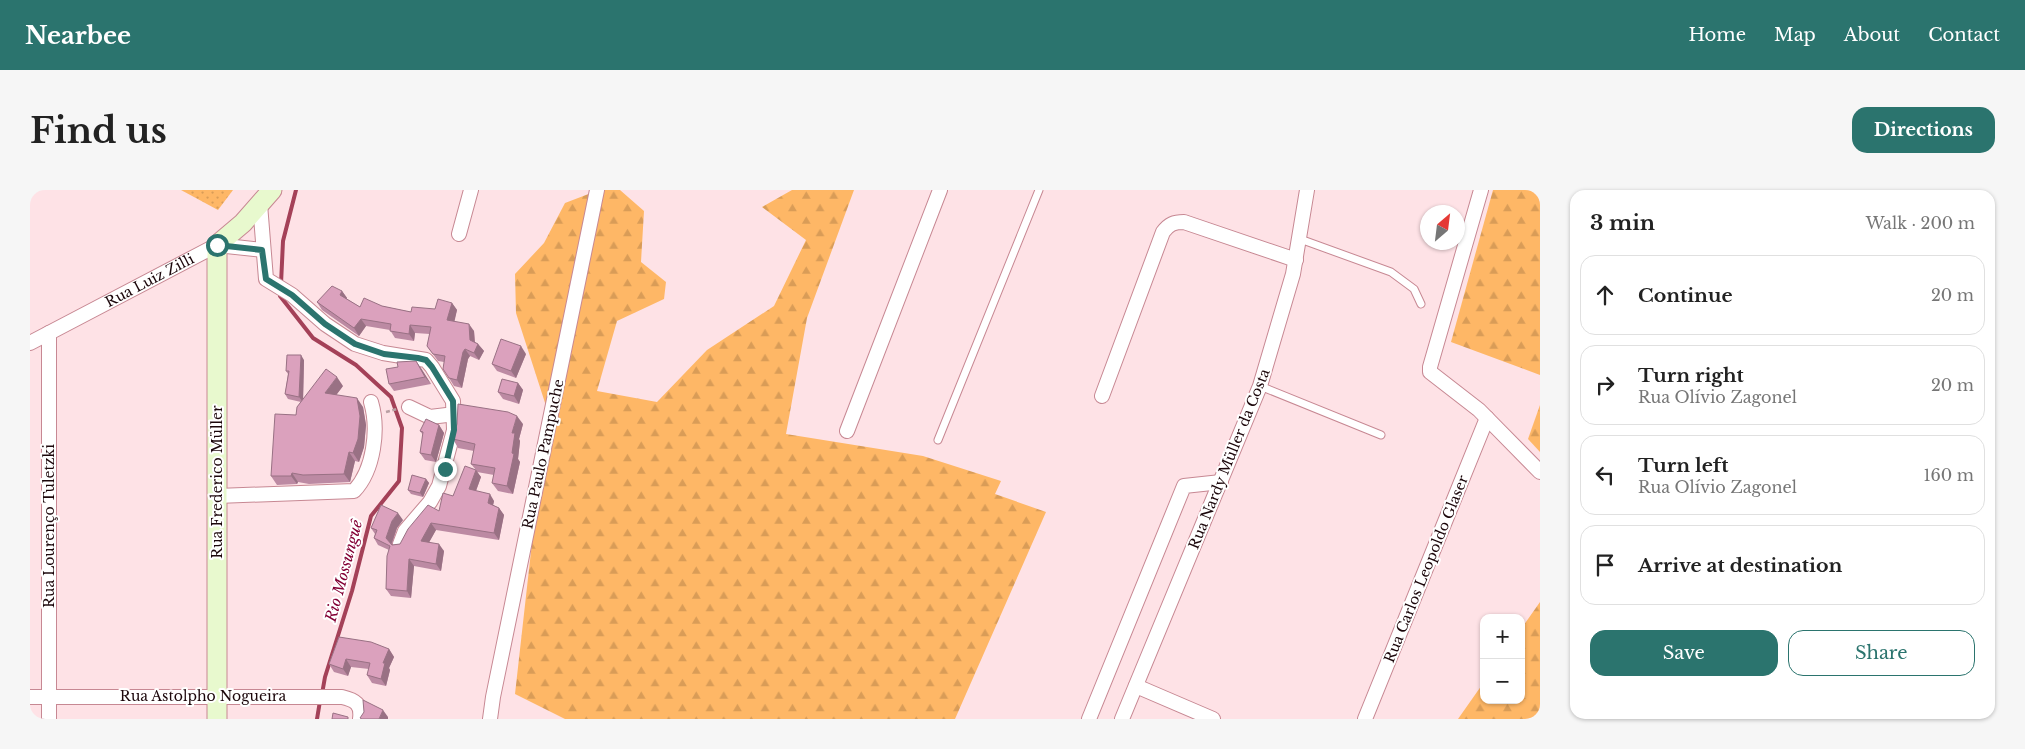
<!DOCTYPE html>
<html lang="en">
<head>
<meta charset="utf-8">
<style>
  :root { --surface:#fff; --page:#f6f6f6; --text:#222; --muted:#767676; --line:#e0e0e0; --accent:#2b746e }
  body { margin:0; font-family:"Libre Baskerville",serif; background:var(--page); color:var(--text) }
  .controls { position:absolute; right:15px; bottom:15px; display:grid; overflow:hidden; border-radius:10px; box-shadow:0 1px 4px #0004 }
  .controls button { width:45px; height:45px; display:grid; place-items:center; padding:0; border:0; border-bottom:1px solid var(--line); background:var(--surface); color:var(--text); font:25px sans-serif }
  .compass { position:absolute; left:1390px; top:15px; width:45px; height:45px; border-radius:50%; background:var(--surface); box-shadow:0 1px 4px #0004; rotate:28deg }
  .stop { position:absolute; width:15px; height:15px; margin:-11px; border:4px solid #2b746e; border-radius:50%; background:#fff }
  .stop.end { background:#2b746e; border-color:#fff; box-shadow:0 1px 5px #0008 }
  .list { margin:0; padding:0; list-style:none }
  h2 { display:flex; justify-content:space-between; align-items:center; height:65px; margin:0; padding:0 20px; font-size:21px }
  h2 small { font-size:16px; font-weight:400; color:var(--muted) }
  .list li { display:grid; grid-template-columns:32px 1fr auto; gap:15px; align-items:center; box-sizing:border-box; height:80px; margin:0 10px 10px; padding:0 10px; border:1px solid var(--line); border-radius:15px }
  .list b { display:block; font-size:19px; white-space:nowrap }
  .list p { margin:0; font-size:16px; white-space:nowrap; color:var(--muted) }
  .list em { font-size:16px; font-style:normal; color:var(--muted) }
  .actions { display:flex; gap:10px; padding:15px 20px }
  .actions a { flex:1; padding:11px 0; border:1px solid var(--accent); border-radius:15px; text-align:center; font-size:18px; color:var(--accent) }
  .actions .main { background:var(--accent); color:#fff }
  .icon { flex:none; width:28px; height:28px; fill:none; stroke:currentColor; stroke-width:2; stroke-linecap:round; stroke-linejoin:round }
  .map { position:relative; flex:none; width:1510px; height:529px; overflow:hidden; border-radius:15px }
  header { display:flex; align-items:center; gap:30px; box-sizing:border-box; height:70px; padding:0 25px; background:var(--accent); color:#fff }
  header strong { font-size:24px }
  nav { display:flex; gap:28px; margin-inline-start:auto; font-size:18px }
  .intro { display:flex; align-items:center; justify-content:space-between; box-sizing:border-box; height:120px; padding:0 30px }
  h1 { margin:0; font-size:35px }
  .button { padding:12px 22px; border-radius:15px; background:var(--accent); color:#fff; font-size:18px; font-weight:700 }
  main { display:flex; gap:30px; padding:0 30px }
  aside { flex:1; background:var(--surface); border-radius:15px; box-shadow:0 1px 4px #0004 }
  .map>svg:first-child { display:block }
  .grass { fill:url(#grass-dots) }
  .forest { fill:url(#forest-firs) }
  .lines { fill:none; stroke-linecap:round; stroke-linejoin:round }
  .stream { stroke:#a44158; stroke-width:4 }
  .lane-casing { stroke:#c78893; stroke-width:9 }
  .street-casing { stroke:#c78893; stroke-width:16 }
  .secondary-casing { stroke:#c78893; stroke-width:21 }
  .path { stroke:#b99fa3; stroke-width:2.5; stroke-dasharray:4 2.5; stroke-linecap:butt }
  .lane { stroke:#fff; stroke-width:7 }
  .street { stroke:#fff; stroke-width:14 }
  .secondary { stroke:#e8f9ce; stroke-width:19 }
  .wall { fill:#bc8aa3 }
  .shaded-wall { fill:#997184 }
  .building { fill:#dba1bd; stroke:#997184 }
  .route { stroke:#2b746e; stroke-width:6 }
  .labels { text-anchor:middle; stroke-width:4; stroke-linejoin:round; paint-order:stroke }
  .street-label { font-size:14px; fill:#1b060a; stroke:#fff }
  .water-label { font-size:15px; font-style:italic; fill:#830035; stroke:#fff }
</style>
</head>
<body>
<header>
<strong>Nearbee</strong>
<nav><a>Home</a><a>Map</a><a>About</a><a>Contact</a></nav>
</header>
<div class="intro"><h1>Find us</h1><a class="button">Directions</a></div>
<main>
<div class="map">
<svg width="1510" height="529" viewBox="0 0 1510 529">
  <defs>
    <pattern id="grass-dots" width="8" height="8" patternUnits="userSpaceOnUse" patternTransform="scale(1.25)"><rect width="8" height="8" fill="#feb766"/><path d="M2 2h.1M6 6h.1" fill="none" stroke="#d99c57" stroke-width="1.8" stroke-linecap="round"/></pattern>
    <pattern id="forest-firs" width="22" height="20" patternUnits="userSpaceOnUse" patternTransform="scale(1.25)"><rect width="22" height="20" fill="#feb766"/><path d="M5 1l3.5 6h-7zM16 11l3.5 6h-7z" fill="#d99c57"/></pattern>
  </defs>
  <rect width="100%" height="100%" fill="#fee2e6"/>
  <!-- grass -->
  <polygon class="grass" points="151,0 203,0 188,20"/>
  <!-- forest -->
  <g class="forest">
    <polygon points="569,0 590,0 614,21 611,72 636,92 634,109 587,131 567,201 627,212 677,160 744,116 776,50 732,17 762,0 824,0 777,128 756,244 893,266 971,291 965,304 1016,322 925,529 535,529 485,504 517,219 486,123 485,84 514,53 535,13"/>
    <polygon points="1463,0 1510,0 1510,185 1421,152"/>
    <polygon points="1510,215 1510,262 1498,249"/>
    <polygon points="1510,412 1510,529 1428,529 1454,492 1454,510 1491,510 1491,439"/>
  </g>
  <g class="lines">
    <!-- stream -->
    <g class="stream">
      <polyline points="251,94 253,51 266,0"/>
      <polyline points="250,101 250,106 283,148 326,175 361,207 372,238 369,291 341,326 322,401 295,487 292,504"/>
      <polyline points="287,529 290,511"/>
    </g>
    <defs>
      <g id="lane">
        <polyline points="1270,49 1361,82 1384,99 1391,114"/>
        <polyline points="1230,196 1351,245"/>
        <polyline points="908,250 1009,0"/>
      </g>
      <g id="street">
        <polyline points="1451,0 1400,177 1400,182 1449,220 1510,282"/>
        <polyline points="230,14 236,89 262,105 295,134 325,154 353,163 396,170 402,177 423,211 424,240 409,296 400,312 375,341 370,354"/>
        <polyline points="429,44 441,0"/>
        <path id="s1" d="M 0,153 L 187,55 L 233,60"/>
        <path d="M 1072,206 L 1133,42 C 1139,34 1144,32 1154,32 L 1266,70"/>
        <polyline points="379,217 400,227 425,224"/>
        <polyline points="817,241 910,0"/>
        <path d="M 187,306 L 324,301 C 344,280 349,239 341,212"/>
        <polyline points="1106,496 1183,529"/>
        <path d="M 0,507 L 312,507 C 325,510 332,514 330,529"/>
        <polyline points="19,529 19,143"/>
        <polyline points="460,529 463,507 567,0"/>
        <polyline points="1059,529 1154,296 1191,292"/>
        <polyline points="1092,529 1230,196 1263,84 1277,0"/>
        <polyline points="1335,529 1457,228"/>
      </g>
      <polyline id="secondary" points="187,529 187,55 213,33 242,0"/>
    </defs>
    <!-- lane casing -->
    <use href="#lane" class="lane-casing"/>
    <!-- street casing -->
    <use href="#street" class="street-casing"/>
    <!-- secondary casing -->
    <use href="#secondary" class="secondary-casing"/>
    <!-- path -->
    <polyline class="path" points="356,222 367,219"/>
    <!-- lane -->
    <use href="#lane" class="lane"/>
    <!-- street -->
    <use href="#street" class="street"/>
    <!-- secondary -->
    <use href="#secondary" class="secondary"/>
  </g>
  <!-- wall -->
  <g class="wall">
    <polygon points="312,101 317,108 317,109 330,117 352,116 381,122 405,119 422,113 427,120 424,131 444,141 445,152 448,154 454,161 449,170 440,166 438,169 432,198 424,196 419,188 414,172 408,171 397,156 400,144 385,143 384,151 365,148 360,140 336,136 329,146 292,120 287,112"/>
    <polygon points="496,164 486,188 467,181 462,174"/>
    <polygon points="274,170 273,209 313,196 306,205 333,217 336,235 334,257 329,272 325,271 320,292 279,294 268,292 267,294 247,295 241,286 271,212 258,209 255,204 258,184 256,181"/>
    <polygon points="386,171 401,194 364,201 359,194 368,177"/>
    <polygon points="488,193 493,200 489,214 473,209 468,202"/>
    <polygon points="493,234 489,249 490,251 488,269 490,272 483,304 468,301 462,293 464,285 447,282 451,287 446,301 464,311 463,315 469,318 474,325 469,350 406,340 399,352 414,361 411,381 384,376 381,408 361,406 356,399 359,360 348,355 344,348 345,344 341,338 373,330 367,338 362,355 370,354 409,321 446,280 441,274 444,261 428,258 423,249"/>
    <polygon points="409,235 414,243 406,272 395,270 390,263 393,245 390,241"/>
    <polygon points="396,289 399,293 393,307 381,304 378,300"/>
    <polygon points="309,447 359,459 364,467 359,478 360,480 356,496 342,493 337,485 339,479 321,477 318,486 304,482 299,474"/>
  </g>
  <!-- shaded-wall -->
  <g class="shaded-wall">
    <polygon points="312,101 317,108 315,113 310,105"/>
    <polygon points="422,113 427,120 423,138 417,130"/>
    <polygon points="331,129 336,136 329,146 324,138"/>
    <polygon points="439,134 444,141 445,157 440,150"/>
    <polygon points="380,135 385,143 384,151 379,144"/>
    <polygon points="448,154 454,161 449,170 444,163"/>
    <polygon points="491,156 496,164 486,188 481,181"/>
    <polygon points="435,159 440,166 438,169 432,198 427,190 433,162"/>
    <polygon points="271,165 274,170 273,212 269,207"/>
    <polygon points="386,171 391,178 401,194 395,187"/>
    <polygon points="307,187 313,196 301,212 295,203"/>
    <polygon points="488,193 493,200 489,214 484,206"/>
    <polygon points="327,208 333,217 336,235 334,257 329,272 323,263"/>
    <polygon points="487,226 493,234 489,249 490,251 488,269 490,272 483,304 477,296 482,263 482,243"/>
    <polygon points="409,235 414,243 406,272 401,265"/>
    <polygon points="319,262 325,271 320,292 314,284"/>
    <polygon points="446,280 451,287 444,306 439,299"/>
    <polygon points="262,283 268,292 267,294 261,286"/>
    <polygon points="396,289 399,293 393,307 390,303"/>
    <polygon points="460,304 464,311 462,320 458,313"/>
    <polygon points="469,318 474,325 469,350 464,343"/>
    <polygon points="368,323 373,330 367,338 361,355 356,348 362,331"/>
    <polygon points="401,333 406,340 396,358 391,351"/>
    <polygon points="409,354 414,361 411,381 406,374"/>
    <polygon points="379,369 384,376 381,408 377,401"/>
    <polygon points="359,459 364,467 359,478 360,480 356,496 351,489 353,473"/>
    <polygon points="316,469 321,477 318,486 313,479"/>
    <polygon points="353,520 358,527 358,529 349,529"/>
  </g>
  <!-- building -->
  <g class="building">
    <polygon points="302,96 312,101 310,105 330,117 334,108 352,116 381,122 382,117 405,119 408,109 422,113 417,130 439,134 440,150 448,154 444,163 435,159 433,162 427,190 419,188 413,179 415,166 403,164 397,156 401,137 380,135 379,144 360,141 361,134 331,129 324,138 287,112"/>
    <polygon points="471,149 491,156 481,181 462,174"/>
    <polygon points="257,165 271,165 269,207 255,204 259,181 256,181"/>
    <polygon points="386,171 395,187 359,194 356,179 368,177 367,172"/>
    <polygon points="296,179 307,187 295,203 327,208 330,226 328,249 323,263 319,262 314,284 273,285 262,283 261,286 241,286 245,224 266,225 267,217"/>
    <polygon points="472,189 488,193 484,206 468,202"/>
    <polygon points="428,214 478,222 487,226 482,243 485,243 482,263 484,264 477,296 462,293 465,278 441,274 445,254 423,249 427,234"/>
    <polygon points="396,229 409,235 401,265 390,263 393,242 390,241"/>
    <polygon points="435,276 446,280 439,299 460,304 458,313 469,318 464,343 401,333 391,351 409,354 406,374 379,369 377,401 356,399 357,366 360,356 344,348 347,340 341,338 351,315 368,323 362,331 356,348 362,355 370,354 378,339 398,315 409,321 413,303 423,306"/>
    <polygon points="382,285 396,289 390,303 378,300"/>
    <polygon points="309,447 341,452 359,459 353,473 355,473 351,489 337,485 340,473 316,469 313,479 299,474"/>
    <polygon points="333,510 353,520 349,529 332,529 330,528 334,522"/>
    <polygon points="303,523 318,527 318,529 302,529"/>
  </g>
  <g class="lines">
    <!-- route -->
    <polyline class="route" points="187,55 232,60 236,89 262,105 295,134 325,154 354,164 388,168 396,170 402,177 423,211 424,240 415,279"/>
  </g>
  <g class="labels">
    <!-- street labels -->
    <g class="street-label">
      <text dy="5" stroke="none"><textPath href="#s1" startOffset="135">Rua Luiz Zilli</textPath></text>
      <text transform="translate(513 264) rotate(-78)" y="5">Rua Paulo Pampuche</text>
      <text transform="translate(1199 269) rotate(-68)" y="5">Rua Nardy Müller da Costa</text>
      <text transform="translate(187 292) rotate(-90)" y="5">Rua Frederico Müller</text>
      <text transform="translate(19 336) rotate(-90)" y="5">Rua Lourenço Tuletzki</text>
      <text transform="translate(1396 379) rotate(-68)" y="5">Rua Carlos Leopoldo Glaser</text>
      <text x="173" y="511">Rua Astolpho Nogueira</text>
    </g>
    <!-- water labels -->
    <g class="water-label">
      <text transform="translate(314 381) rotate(-75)" y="5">Rio Mossunguê</text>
    </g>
  </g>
</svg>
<div class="controls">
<button>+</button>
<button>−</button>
</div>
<svg class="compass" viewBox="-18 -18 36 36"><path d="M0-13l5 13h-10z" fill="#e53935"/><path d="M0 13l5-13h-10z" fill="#767676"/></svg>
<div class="stop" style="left:187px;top:55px"></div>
<div class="stop end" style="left:415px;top:279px"></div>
</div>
<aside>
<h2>3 min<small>Walk · 200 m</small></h2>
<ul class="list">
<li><svg class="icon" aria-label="ahead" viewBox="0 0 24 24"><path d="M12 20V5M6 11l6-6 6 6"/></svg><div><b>Continue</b></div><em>20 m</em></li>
<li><svg class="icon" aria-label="right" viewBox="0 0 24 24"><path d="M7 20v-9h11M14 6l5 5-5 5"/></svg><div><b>Turn right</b><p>Rua Olívio Zagonel</p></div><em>20 m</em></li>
<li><svg class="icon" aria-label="left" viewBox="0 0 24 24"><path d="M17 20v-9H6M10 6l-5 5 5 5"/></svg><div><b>Turn left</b><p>Rua Olívio Zagonel</p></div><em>160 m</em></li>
<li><svg class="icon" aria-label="arrive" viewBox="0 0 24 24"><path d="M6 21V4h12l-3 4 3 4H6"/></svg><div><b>Arrive at destination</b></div></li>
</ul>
<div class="actions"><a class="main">Save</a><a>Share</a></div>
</aside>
</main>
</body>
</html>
